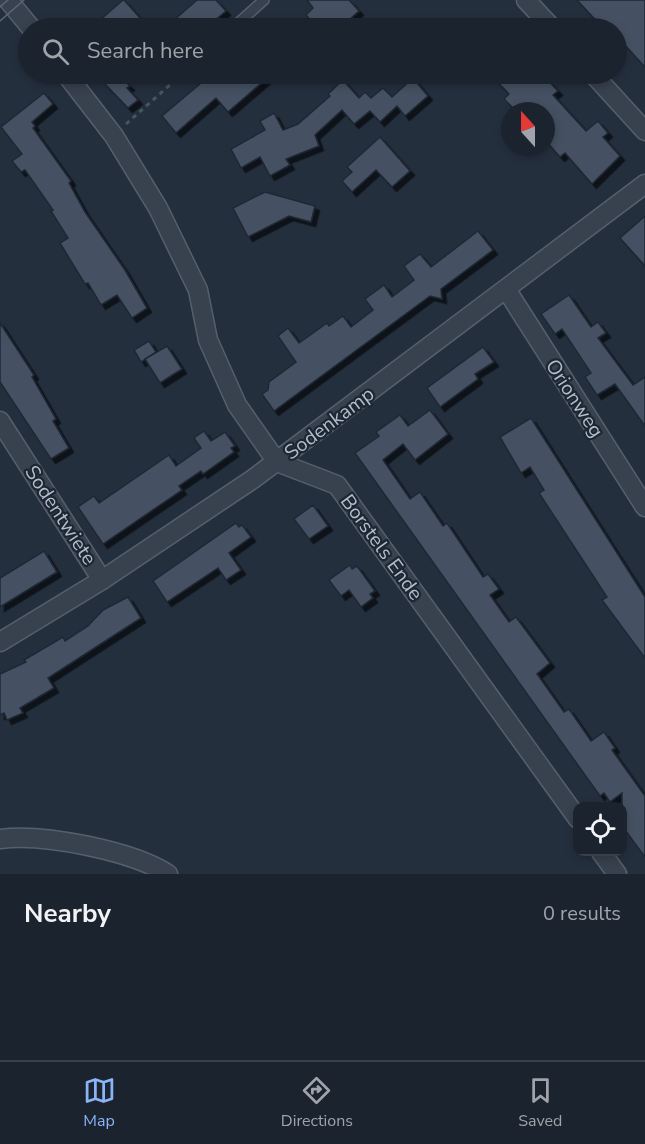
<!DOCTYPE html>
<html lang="en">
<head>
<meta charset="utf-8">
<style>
  :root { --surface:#1b232e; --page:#242b36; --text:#f1f3f6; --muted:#a0a4aa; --line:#39404a; --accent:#8ab4f8 }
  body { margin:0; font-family:"Nunito Sans",sans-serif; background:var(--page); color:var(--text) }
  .controls { position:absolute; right:18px; bottom:18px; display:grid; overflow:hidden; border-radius:12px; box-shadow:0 3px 9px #0003 }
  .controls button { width:54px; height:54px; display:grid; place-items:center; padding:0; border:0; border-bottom:2px solid var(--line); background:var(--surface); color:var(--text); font:30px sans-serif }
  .compass { position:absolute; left:501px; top:102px; width:54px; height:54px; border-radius:50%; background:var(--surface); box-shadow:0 3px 9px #0003; rotate:339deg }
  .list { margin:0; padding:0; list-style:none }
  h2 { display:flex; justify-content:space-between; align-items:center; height:78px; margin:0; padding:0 24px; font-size:26px }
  h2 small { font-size:20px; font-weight:400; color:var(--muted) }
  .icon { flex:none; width:33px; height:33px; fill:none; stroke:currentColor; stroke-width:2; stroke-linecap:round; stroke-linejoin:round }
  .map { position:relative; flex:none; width:645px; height:874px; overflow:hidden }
  .search { position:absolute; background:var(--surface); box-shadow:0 3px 9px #0003; left:18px; right:18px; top:18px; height:66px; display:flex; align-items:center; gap:15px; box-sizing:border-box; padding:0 21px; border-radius:33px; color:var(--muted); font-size:22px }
  .sheet { height:186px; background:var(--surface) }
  nav { display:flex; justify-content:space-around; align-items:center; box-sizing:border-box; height:84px; border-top:2px solid var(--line); background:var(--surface); font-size:16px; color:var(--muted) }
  nav a { display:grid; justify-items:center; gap:3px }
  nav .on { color:var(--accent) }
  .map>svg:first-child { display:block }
  .building { fill:#455162; stroke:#1f2835; stroke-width:1.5; filter:url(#shadow) }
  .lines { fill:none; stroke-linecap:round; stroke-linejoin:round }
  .service-casing { stroke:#565f6c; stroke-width:12 }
  .minor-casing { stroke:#565f6c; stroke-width:21 }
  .path { stroke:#44595c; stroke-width:3; stroke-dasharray:4.5 4.5; stroke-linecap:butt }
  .service { stroke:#38414e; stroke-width:9 }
  .minor { stroke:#38414e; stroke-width:18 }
  .tram { stroke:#5a6575; stroke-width:1.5 }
  .labels { text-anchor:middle; stroke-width:4.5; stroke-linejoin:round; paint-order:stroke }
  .street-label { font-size:20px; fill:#b4bcc9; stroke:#1d2633 }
</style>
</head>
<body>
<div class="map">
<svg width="645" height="874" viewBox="0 0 645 874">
  <defs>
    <filter id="shadow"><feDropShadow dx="4.5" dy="4.5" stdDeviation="0" flood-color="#0009"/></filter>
  </defs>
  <rect width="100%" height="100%" fill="#242f3e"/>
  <!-- building -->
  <g class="building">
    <polygon points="124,0 149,28 91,28 123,0"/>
    <polygon points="197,0 216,0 226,11 206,28 165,28"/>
    <polygon points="307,0 349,0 359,11 340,28 318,28 306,15 313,8"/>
    <polygon points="577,0 645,0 645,67 622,42 616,41 616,28 603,28"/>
    <polygon points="116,74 130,86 127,88 138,100 128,108 105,84"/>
    <polygon points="223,74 272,74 228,112 216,98 176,133 162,116 207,78 212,83"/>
    <polygon points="490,74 542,74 558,91 553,95 586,131 598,121 608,133 603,137 620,156 592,184 565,153 560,157 546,141 546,111 516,111 504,99 509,94"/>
    <polygon points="413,78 428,96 405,116 397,106 380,122 370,111 354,124 342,110 315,135 319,146 286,159 290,165 270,176 260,157 241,168 231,149 265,130 260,121 274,113 283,130 298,124 330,96 328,94 343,80 359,98 365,92 371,98 383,88 392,97"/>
    <polygon points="44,93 53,104 32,122 35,126 33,128 71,181 69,183 85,212 125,270 147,308 132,318 117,295 101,305 88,283 85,284 60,243 68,238 51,211 53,210 25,170 21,172 12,161 22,154 1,127"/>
    <polygon points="380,137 410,171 392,187 376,170 352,192 342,181 352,172 347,167"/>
    <polygon points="265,192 315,206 311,222 289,216 248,237 233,208"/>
    <polygon points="645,216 645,266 620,238"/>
    <polygon points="478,231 493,250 441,289 442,299 430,296 274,411 262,394 268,390 269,382 296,362 278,336 288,328 299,343 327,323 329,326 343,316 351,327 373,310 365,299 384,285 392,297 414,280 404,266 420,254 431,267"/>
    <polygon points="569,295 591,327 598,322 606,333 598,338 633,385 645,377 645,426 615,384 597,395 585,377 591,373 562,329 555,334 541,314"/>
    <polygon points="0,323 34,375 32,377 56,419 53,421 69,448 51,459 0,382"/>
    <polygon points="149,341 156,352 141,362 134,350"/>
    <polygon points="167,346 182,369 160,383 145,359"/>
    <polygon points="483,347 494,362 475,374 478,379 440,407 427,388"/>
    <polygon points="430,410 448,434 415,460 403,444 383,460 410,499 420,492 443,526 447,523 483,577 488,574 499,589 490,595 509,622 516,617 550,663 537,674 564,712 569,709 591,741 604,732 615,748 612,750 645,796 645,857 622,826 622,793 610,802 604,793 600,796 355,453 379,436 376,432 400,415 408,426"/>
    <polygon points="531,418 645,597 645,658 602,600 607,597 539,493 544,490 530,467 521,473 500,437"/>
    <polygon points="204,431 211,441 225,432 235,446 231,448 234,452 203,474 201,471 179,486 182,490 103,544 78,507 94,496 99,503 169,455 176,466 201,448 194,438"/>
    <polygon points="313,505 328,526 309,539 294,519"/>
    <polygon points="236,523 239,527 242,525 251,537 229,553 241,570 226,580 218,568 167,602 153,581"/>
    <polygon points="44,551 57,572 0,607 0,578"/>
    <polygon points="350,565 352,569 357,566 375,591 370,594 373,598 361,607 349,590 341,596 329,580"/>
    <polygon points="128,597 141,618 48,678 54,688 20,708 23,713 7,720 4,713 0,715 0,674 26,662 24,660 63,637 65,641 88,626 103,610"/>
  </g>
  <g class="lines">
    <defs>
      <polyline id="service" points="236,25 264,0"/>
      <g id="minor">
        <polyline points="8,0 31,28"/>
        <polyline points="526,0 552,28"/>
        <polyline points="66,74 114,136 158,208 198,290 208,340 237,405 277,462 337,485 578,819"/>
        <polyline points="593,74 645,131"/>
        <polyline points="506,289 645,507"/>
        <polyline points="0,421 102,580"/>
        <polyline points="0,642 102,580 253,479 645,184"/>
        <path d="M 0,839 C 43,833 132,851 168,874"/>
        <polyline points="601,852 617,874"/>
      </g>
    </defs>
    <!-- service casing -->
    <use href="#service" class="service-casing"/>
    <!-- minor casing -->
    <use href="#minor" class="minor-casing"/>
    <!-- path -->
    <polyline class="path" points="126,124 182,74"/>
    <!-- service -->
    <use href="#service" class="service"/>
    <!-- minor -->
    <use href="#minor" class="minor"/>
    <!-- tram -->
    <g class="tram">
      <polyline points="0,7 8,0"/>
      <polyline points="0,21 24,0"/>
    </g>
  </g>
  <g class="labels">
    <!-- street labels -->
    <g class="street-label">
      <text transform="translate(575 398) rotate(57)" y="7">Orionweg</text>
      <text transform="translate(329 423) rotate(-37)" y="7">Sodenkamp</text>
      <text transform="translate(61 515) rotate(57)" y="7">Sodentwiete</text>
      <text transform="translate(382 547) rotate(54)" y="7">Borstels Ende</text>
    </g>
  </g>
</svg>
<div class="controls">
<button><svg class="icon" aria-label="locate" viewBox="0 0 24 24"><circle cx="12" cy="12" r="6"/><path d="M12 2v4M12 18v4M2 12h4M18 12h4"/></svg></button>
</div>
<svg class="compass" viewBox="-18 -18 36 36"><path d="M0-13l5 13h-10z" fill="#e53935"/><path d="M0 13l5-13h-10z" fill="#a0a4aa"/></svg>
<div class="search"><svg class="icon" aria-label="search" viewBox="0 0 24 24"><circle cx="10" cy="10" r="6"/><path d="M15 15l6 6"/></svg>Search here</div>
</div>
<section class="sheet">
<h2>Nearby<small>0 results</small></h2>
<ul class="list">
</ul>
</section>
<nav>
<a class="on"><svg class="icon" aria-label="map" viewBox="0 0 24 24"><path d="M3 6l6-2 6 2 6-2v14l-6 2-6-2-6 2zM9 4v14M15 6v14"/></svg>Map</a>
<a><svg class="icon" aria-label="directions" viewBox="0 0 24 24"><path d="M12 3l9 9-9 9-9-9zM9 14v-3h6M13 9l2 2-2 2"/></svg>Directions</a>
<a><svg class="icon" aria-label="saved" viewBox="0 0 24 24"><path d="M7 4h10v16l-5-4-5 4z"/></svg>Saved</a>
</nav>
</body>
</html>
